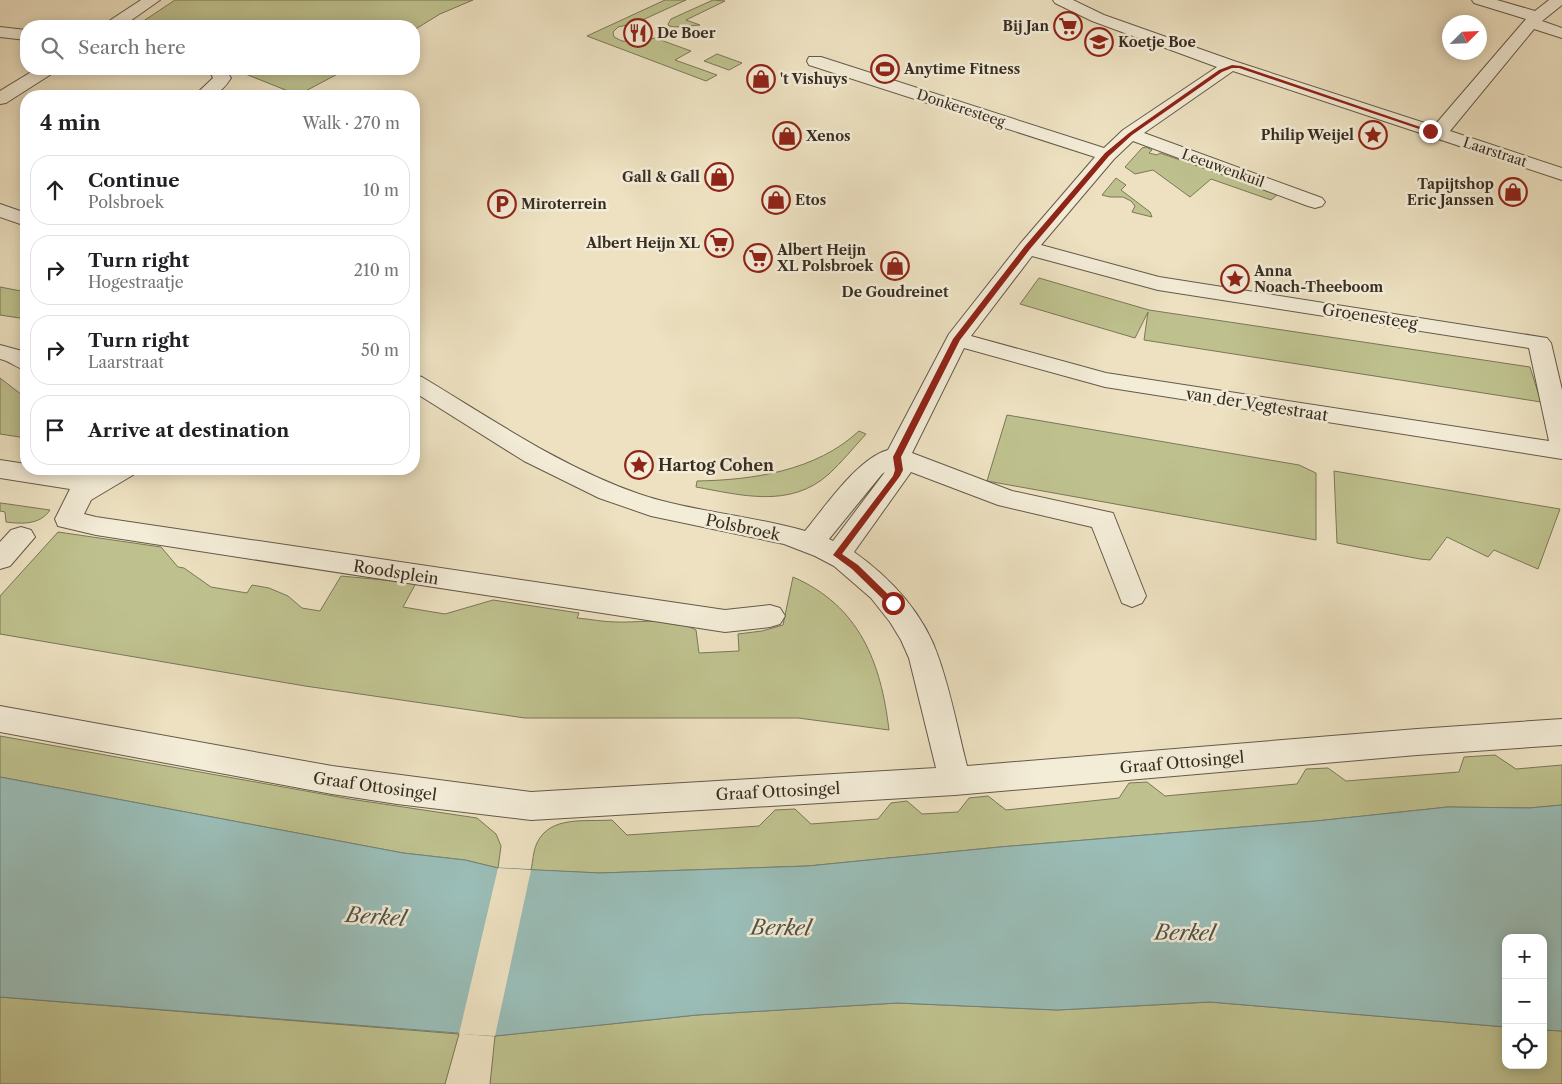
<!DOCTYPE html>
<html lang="en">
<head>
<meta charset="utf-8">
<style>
  :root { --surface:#fff; --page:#f2f2f2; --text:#202124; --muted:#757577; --line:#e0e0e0 }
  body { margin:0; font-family:"Libre Caslon Text",serif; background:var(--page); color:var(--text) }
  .controls { position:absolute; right:15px; bottom:15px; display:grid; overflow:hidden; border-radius:10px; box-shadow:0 2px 12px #0003 }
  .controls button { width:45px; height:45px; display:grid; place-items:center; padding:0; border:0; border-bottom:1px solid var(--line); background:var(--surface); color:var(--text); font:25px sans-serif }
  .compass { position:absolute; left:1442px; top:15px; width:45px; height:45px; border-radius:50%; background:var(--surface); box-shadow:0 2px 12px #0003; rotate:66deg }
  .stop { position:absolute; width:15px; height:15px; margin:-11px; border:4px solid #8f2418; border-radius:50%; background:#fff }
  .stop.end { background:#8f2418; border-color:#fff; box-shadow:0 1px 5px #0008 }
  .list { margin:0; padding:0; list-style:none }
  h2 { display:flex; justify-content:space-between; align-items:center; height:65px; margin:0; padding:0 20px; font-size:21px }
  h2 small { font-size:16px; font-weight:400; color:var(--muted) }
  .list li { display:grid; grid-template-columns:32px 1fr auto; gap:15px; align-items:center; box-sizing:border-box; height:70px; margin:0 10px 10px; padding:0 10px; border:1px solid var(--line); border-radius:20px }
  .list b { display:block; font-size:19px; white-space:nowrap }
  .list p { margin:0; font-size:16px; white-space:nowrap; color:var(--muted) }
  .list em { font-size:16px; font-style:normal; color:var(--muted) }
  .icon { flex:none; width:28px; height:28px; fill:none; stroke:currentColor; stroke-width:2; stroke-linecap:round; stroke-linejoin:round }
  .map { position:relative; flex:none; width:1562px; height:1084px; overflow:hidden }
  .search { position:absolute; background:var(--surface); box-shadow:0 2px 12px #0003; left:20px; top:20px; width:400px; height:55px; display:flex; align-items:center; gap:12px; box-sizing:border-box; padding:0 18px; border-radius:20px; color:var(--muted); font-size:19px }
  .panel { position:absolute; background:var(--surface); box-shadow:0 2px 12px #0003; left:20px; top:90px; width:400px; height:385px; border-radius:20px }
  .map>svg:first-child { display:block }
  .green { fill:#bec18e; stroke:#7a7758 }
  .water { fill:#9abdb7; stroke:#72837b }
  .pier { fill:#ede1c1 }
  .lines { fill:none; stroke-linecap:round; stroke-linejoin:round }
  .minor-casing { stroke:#645a49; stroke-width:2 }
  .minor { fill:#f3ecd7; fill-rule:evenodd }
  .route { fill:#8f2418 }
  .labels { text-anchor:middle; stroke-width:5; stroke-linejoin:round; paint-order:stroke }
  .far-poi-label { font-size:14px; font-weight:bold; fill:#372d21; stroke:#f3ecd7; text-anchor:start }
  .far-street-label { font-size:14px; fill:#372d21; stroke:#f3ecd7 }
  .street-label { font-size:16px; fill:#372d21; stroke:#f3ecd7 }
  .poi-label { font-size:16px; font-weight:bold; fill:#372d21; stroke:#f3ecd7; text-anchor:start }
  .near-water-label { font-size:21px; font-style:italic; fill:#505146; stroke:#f3ecd7 }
</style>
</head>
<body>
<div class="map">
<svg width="1562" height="1084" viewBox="0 0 1562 1084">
  <rect width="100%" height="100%" fill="#ede1c1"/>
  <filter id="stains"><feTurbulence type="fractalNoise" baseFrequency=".004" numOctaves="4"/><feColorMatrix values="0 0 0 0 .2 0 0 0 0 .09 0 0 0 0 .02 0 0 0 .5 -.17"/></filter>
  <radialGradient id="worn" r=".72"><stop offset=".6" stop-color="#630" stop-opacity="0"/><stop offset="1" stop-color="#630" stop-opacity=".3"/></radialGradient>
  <!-- green -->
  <g class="green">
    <polygon points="175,0 473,0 440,14 414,30 414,26 136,26"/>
    <polygon points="665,0 686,0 636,23 618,27 613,32 614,37 622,41 635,42 655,38 691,51 675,60 717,75 706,81 587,36"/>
    <polygon points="713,0 725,1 686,20 700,25 675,27 669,26 668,24 671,19"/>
    <polygon points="717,54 742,63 729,70 704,61"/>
    <polygon points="233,69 347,69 298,95"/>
    <polygon points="1146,147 1152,150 1149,153 1157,155 1160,153 1278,194 1271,200 1211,179 1190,197 1153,170 1135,174 1125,167 1142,148"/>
    <polygon points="1116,178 1126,185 1121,190 1150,212 1152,217 1132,212 1135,206 1131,201 1123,197 1110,197 1102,195"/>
    <polygon points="1039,278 1149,310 1530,367 1541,402 1144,340 1148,312 1135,338 1020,304"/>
    <polygon points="0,287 26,292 26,319 0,315"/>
    <polygon points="0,378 26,398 26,438 0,434"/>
    <polygon points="1007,415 1299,465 1316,473 1316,540 987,481"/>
    <path d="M 859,431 L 866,434 C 854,447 842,462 829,474 C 790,509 741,495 696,487 L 697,481 C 753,480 816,471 859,431 Z"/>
    <polygon points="1334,471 1560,509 1538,569 1494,550 1488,557 1447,537 1430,560 1420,559 1337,543"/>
    <path d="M 0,503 L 1,503 L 50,510 C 40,525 22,524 6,522 L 5,512 L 0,511 Z"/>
    <path d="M 58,532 L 161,547 L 178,567 L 184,568 L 211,587 L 247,593 L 252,585 L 269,588 L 288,596 L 302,608 L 320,611 L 341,576 L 416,583 L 403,607 L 445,614 L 493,600 L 579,613 L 577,618 C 590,619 603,622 616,622 C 644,623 670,616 696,630 L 699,653 L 739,651 L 738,634 L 762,631 L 783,625 L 793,577 C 860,606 881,663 889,730 L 798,718 L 525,718 L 305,686 L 0,634 L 0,596 Z"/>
    <polygon points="0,736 350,799 477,818 496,834 501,846 498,868 465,860 403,853 0,777"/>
    <path d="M 1495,755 L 1516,769 L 1562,765 L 1562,805 L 1529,808 L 1448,807 L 1316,821 L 1000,847 L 808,866 L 600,873 L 531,870 C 533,862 533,851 537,843 C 550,815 586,822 612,820 L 627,835 L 759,826 L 775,810 L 795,809 L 811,824 L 878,819 L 891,803 L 907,801 L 922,814 L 958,812 L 969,798 L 988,796 L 1006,810 L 1119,798 L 1129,783 L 1147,782 L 1165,796 L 1297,784 L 1306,769 L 1328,768 L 1346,781 L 1459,772 L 1464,757 Z"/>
    <polygon points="0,997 459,1034 445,1084 0,1084"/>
    <polygon points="1210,1002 1506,1027 1506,1065 1543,1065 1543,1030 1562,1031 1562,1084 490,1084 495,1036 697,1015 897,1003 1057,1010"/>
  </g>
  <!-- water -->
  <polygon class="water" points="0,777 403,853 465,860 498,868 600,873 808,866 1000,847 1316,821 1448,807 1529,808 1562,805 1562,1031 1543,1030 1543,938 1506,938 1506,1027 1210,1002 1057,1010 897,1003 697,1015 495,1036 0,997"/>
  <!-- pier -->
  <polygon class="pier" points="498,868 531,870 495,1036 459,1034"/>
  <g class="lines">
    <defs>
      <g id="minor">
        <polygon points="141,0 160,0 123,26 104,26 106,23"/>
        <path d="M 1053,0 L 1073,0 L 1104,15 L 1234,61 L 1434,126 L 1526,19 L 1474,3 L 1472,0 L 1497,0 L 1535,11 L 1549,0 L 1562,0 L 1562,5 L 1542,21 L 1562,28 L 1562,38 L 1534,29 L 1450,131 L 1562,168 L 1562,180 L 1233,71 L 1144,133 L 1322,198 L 1325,202 L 1322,206 L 1315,208 L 1308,206 L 1133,141 L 1114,159 L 1041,245 L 1159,277 L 1547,338 L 1551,343 L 1562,390 L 1562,459 L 1105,387 L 964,348 L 912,453 L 1012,491 L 1113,513 L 1146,596 L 1142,603 L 1132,607 L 1122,603 L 1092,527 L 998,505 L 911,472 L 854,552 C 891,578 925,615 939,659 C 951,693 958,731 967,766 L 1417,729 L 1562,719 L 1562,745 L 1417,755 L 955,795 L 531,820 L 397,804 L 332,794 L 0,732 L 0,706 L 332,766 L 531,792 L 936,768 L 909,658 L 901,640 L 890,622 L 871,598 L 834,566 L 815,556 L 784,544 L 651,516 L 599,498 L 524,461 L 414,392 L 414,375 L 422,377 C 492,419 561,467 639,494 C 692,512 750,515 805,531 C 825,507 858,458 888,450 L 949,334 L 1020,244 L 1095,157 L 809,65 L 807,61 L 809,57 L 821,57 L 1104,148 L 1123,130 L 1217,67 L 1092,21 L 1055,3 ZM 1032,256 L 1158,290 L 1529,348 L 1549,441 L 1106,373 L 971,336 ZM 885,472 L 833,541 L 829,539 L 882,474 Z"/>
        <polygon points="0,27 26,30 26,40 0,37"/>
        <polygon points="36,69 56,69 53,73 6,103 0,104 0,91"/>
        <path d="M 209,69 L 225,69 L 231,78 C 220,95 213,96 194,96 L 213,78 Z"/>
        <polygon points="0,204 26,213 26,226 0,217"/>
        <path d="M 0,345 L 26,352 L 26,370 C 16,368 10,361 0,359 Z"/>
        <polygon points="0,460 26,464 26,469 54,469 93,475 104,469 137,469 133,475 91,500 84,514 96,517 725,610 770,605 780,608 785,616 780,624 770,627 725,632 96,535 58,526 55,519 70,489 0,478"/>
        <polygon points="21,527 31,530 35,537 10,566 0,569 0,542 11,530"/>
      </g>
    </defs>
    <!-- minor casing -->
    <use href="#minor" class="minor-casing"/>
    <!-- minor -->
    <use href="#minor" class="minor"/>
  </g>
  <!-- route -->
  <polygon class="route" points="1232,65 1241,66 1432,131 1428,132 1239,68 1232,68 1222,72 1132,135 1109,156 1030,249 960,340 901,457 903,470 900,476 842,554 858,565 897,603 896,606 890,606 852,569 833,555 893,476 895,470 893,457 953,339 1025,246 1105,153 1129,133 1219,70"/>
  <!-- icons -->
  <defs>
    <symbol id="supermarket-ring" viewBox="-11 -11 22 22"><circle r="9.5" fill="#f3ecd7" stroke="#8f2418" stroke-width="1.5"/><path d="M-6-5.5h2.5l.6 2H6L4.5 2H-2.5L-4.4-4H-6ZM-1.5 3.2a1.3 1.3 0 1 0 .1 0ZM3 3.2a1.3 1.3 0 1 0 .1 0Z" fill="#8f2418"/></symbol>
    <symbol id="restaurant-ring" viewBox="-11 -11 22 22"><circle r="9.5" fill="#f3ecd7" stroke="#8f2418" stroke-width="1.5"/><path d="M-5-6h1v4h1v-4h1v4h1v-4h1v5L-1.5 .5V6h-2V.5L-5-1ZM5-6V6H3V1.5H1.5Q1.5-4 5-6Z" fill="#8f2418"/></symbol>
    <symbol id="school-ring" viewBox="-11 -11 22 22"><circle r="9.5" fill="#f3ecd7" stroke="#8f2418" stroke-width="1.5"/><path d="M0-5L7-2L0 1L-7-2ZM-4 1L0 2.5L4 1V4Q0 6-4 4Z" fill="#8f2418"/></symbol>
    <symbol id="stadium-ring" viewBox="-11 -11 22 22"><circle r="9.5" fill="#f3ecd7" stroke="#8f2418" stroke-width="1.5"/><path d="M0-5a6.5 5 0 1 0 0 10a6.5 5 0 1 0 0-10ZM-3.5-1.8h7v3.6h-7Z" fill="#8f2418"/></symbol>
    <symbol id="shop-ring" viewBox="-11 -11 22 22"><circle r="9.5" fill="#f3ecd7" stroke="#8f2418" stroke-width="1.5"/><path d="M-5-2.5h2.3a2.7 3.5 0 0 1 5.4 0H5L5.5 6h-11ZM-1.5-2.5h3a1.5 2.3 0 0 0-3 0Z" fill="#8f2418"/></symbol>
    <symbol id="sight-ring" viewBox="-11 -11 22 22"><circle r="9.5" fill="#f3ecd7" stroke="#8f2418" stroke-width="1.5"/><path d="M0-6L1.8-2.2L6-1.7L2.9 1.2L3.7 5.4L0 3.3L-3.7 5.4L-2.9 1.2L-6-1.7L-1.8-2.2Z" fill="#8f2418"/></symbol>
    <symbol id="parking-ring" viewBox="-11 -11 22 22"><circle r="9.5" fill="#f3ecd7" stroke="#8f2418" stroke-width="1.5"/><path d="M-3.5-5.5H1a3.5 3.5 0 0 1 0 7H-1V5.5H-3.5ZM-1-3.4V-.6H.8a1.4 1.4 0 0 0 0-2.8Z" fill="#8f2418"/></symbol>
  </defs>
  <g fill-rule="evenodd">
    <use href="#supermarket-ring" x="1052" y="10" width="32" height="32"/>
    <use href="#restaurant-ring" x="622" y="17" width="32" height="32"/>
    <use href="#school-ring" x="1083" y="26" width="32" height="32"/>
    <use href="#stadium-ring" x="869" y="53" width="32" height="32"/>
    <use href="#shop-ring" x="745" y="63" width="32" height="32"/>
    <use href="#sight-ring" x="1357" y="119" width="32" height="32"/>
    <use href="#shop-ring" x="771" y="120" width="32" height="32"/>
    <use href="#shop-ring" x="703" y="161" width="32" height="32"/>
    <use href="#shop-ring" x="1497" y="176" width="32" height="32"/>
    <use href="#shop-ring" x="760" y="184" width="32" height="32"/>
    <use href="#parking-ring" x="486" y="188" width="32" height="32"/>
    <use href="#supermarket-ring" x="703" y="227" width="32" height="32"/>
    <use href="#supermarket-ring" x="742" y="242" width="32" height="32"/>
    <use href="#shop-ring" x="879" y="250" width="32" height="32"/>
    <use href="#sight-ring" x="1219" y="263" width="32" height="32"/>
    <use href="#sight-ring" x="623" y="449" width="32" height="32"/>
  </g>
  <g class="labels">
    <!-- far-poi labels -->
    <g class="far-poi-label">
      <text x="1049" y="31" text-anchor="end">Bij Jan</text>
      <text x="657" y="38">De Boer</text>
      <text x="1118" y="47">Koetje Boe</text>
      <text x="904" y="74">Anytime Fitness</text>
      <text x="780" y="84">'t Vishuys</text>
      <text x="1354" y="140" text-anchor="end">Philip Weijel</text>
      <text x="806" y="141">Xenos</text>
      <text x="700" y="182" text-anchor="end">Gall &amp; Gall</text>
      <text x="1494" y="189" text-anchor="end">Tapijtshop<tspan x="1494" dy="16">Eric Janssen</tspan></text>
      <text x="795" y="205">Etos</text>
      <text x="521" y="209">Miroterrein</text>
      <text x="700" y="248" text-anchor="end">Albert Heijn XL</text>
      <text x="777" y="255">Albert Heijn<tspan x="777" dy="16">XL Polsbroek</tspan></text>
      <text x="1254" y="276">Anna<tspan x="1254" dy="16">Noach-Theeboom</tspan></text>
      <text x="895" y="297" text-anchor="middle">De Goudreinet</text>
    </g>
    <!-- far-street labels -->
    <g class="far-street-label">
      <text transform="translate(961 108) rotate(18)" y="5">Donkeresteeg</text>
      <text transform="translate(1495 152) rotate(18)" y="5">Laarstraat</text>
      <text transform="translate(1223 168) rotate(20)" y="5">Leeuwenkuil</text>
    </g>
    <!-- street labels -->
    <g class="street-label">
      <text transform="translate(1370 316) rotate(9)" y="6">Groenesteeg</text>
      <text transform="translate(1257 404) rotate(9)" y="6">van der Vegtestraat</text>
      <text transform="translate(743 527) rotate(12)" y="6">Polsbroek</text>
      <text transform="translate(396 572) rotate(9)" y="6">Roodsplein</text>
      <text transform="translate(1182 762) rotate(-5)" y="6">Graaf Ottosingel</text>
      <text transform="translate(375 786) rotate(8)" y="6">Graaf Ottosingel</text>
      <text transform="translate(778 791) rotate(-3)" y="6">Graaf Ottosingel</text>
    </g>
    <!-- poi labels -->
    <g class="poi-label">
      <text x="658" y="471">Hartog Cohen</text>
    </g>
    <!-- near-water labels -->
    <g class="near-water-label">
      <text transform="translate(376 917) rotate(4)" y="7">Berkel</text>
      <text transform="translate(781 928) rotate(1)" y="7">Berkel</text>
      <text transform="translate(1185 933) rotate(1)" y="7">Berkel</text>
    </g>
  </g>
  <rect width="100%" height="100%" filter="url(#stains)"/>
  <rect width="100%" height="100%" fill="url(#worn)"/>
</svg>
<div class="controls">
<button>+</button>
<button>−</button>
<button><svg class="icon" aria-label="locate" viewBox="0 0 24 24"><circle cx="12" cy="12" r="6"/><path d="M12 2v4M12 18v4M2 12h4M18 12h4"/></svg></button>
</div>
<svg class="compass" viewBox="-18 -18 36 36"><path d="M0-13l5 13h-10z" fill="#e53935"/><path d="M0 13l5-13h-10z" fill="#757577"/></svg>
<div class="stop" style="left:893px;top:603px"></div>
<div class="stop end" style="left:1430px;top:131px"></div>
<div class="search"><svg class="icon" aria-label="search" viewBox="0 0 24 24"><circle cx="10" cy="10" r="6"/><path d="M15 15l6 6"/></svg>Search here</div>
<section class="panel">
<h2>4 min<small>Walk · 270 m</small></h2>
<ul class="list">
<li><svg class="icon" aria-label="ahead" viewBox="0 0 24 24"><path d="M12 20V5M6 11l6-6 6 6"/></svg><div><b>Continue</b><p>Polsbroek</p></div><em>10 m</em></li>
<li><svg class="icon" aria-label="right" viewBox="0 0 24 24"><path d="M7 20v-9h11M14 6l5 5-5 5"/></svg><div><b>Turn right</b><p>Hogestraatje</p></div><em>210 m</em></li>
<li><svg class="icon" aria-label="right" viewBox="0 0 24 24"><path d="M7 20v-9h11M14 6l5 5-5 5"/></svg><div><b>Turn right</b><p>Laarstraat</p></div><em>50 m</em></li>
<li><svg class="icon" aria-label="arrive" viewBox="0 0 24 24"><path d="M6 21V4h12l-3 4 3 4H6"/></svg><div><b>Arrive at destination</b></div></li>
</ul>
</section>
</div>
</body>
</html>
